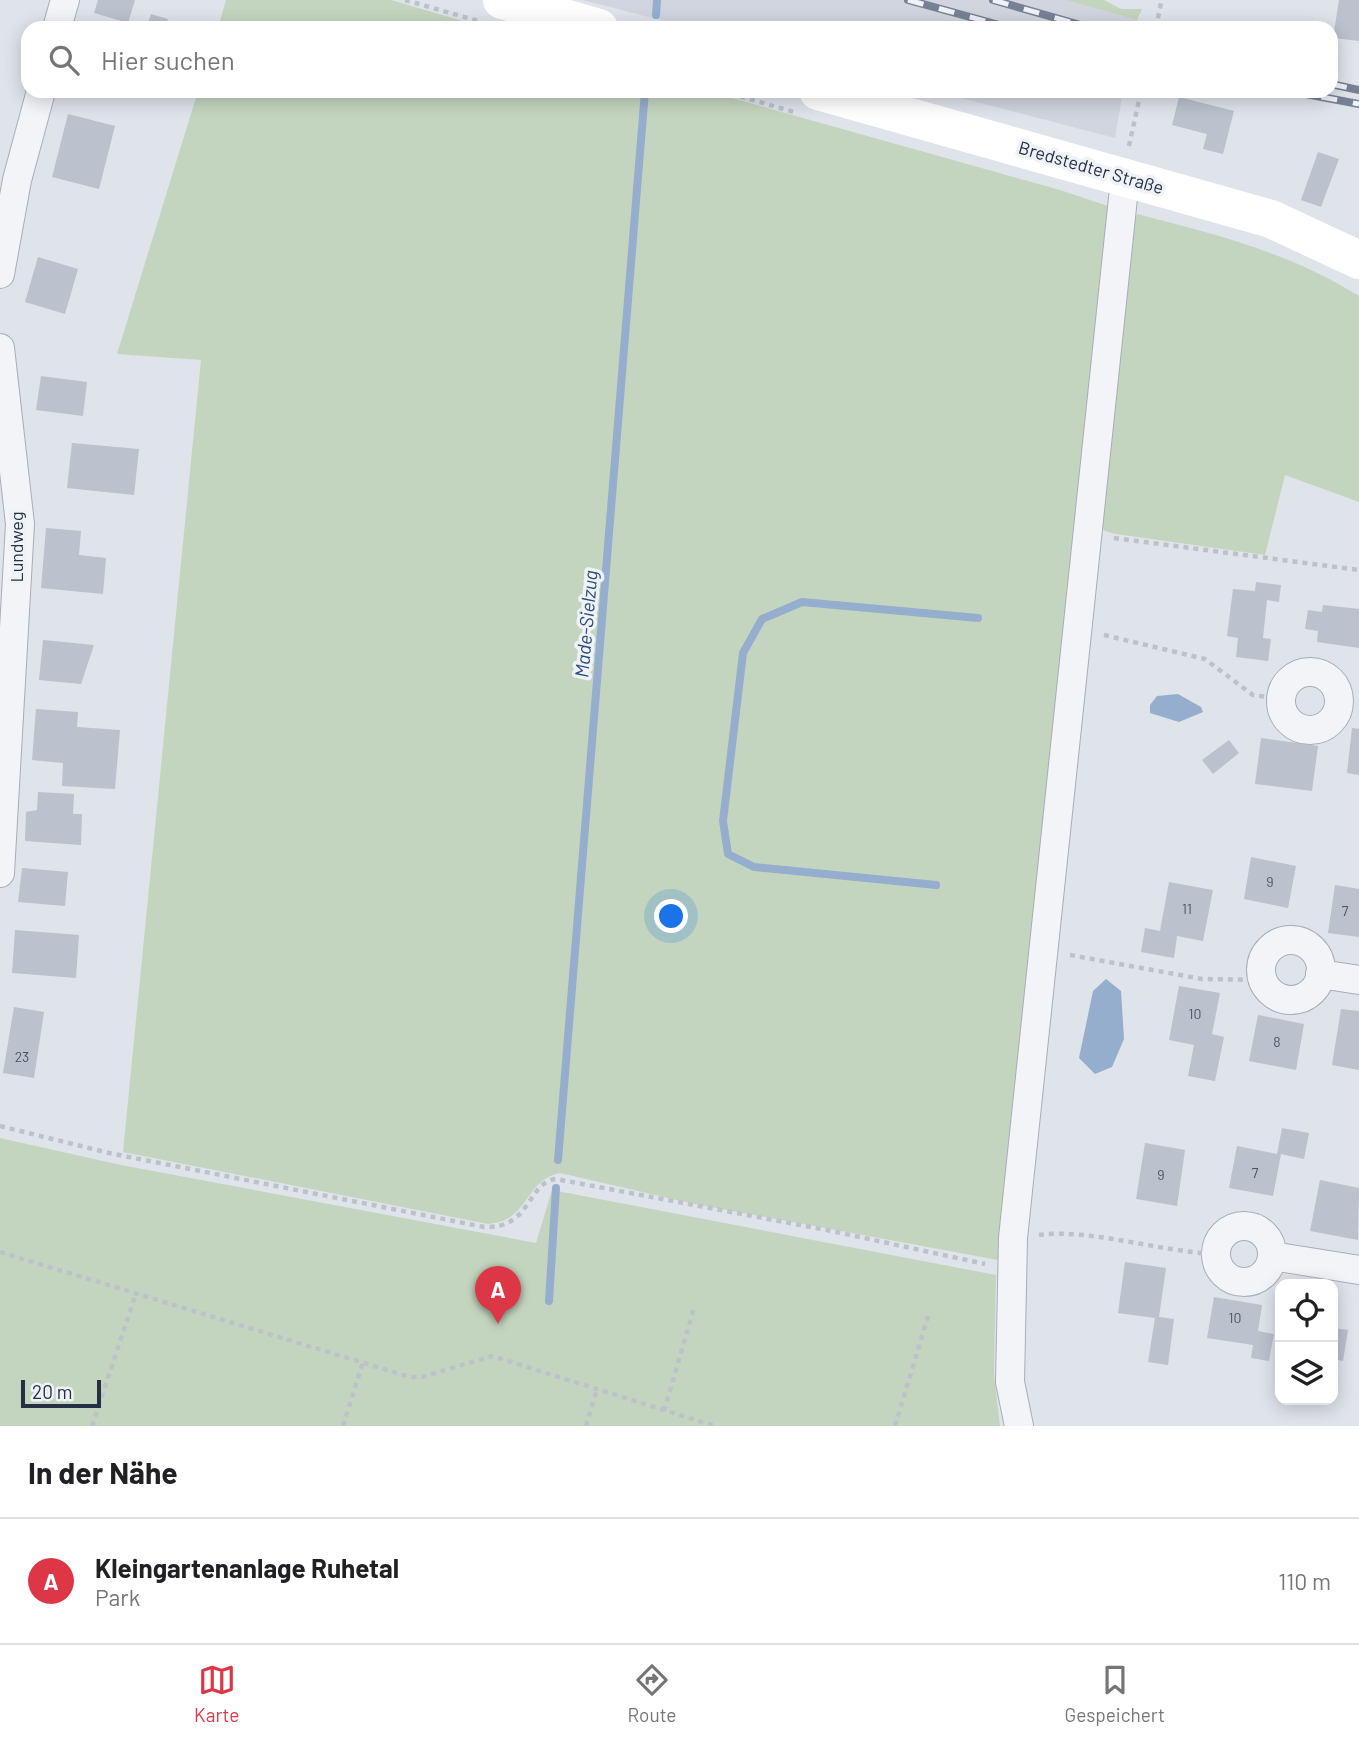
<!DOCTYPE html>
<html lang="de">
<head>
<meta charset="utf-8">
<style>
  :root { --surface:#fff; --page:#f6f6f6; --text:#202124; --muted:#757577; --line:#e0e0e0; --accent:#dd3647 }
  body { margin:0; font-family:Barlow,sans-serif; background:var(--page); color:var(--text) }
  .controls { position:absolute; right:21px; bottom:21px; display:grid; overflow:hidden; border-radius:14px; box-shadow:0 4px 18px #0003 }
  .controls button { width:63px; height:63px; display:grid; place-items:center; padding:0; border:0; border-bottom:2px solid var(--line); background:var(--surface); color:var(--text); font:35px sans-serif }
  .scale { position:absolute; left:21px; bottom:18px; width:80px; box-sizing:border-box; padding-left:7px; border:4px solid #262f43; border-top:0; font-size:19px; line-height:24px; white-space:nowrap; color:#262f43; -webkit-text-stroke:5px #eff2f7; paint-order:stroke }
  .you { position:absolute; left:672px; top:917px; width:24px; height:24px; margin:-18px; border:5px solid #fff; border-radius:50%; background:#1a73e8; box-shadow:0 0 0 10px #1a73e833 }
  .badge { display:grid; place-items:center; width:46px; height:46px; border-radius:50%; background:var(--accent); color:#fff; font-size:23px; font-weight:700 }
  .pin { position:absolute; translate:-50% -58px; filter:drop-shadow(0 2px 4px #0008) }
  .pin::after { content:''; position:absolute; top:37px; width:24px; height:21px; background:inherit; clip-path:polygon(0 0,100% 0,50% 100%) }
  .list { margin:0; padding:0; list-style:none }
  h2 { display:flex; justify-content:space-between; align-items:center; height:91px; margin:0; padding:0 28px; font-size:30px }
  h2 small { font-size:23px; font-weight:400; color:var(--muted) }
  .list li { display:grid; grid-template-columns:46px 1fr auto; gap:21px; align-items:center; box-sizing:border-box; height:126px; padding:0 28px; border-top:2px solid var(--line) }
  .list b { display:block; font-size:26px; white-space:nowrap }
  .list p { margin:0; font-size:23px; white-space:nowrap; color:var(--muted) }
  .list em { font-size:23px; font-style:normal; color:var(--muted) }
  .icon { flex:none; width:38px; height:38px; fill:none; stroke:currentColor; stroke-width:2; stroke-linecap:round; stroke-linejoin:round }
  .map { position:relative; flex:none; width:1359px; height:1426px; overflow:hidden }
  .search { position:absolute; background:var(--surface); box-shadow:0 4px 18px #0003; left:21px; right:21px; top:21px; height:77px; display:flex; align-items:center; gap:18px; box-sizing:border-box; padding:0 24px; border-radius:21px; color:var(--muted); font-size:26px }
  .sheet { height:217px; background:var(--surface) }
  nav { display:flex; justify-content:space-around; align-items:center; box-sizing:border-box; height:98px; border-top:2px solid var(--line); background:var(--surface); font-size:19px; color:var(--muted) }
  nav a { display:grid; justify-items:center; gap:4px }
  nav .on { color:var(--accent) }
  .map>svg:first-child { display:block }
  .built { fill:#d1d5df }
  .green { fill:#c4d5bf }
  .water { fill:#96aece }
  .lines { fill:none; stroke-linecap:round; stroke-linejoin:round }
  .stream { stroke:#96aece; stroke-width:8 }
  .building { fill:#bbc1cd }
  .street-casing { stroke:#a8adb8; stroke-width:30 }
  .path { stroke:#bdc1c9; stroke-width:4.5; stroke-dasharray:5 5; stroke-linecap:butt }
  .street { stroke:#f2f4f8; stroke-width:28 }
  .secondary { stroke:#fff; stroke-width:38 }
  .rail-casing { stroke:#778195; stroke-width:8 }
  .rail { stroke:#eff2f7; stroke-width:5; stroke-dasharray:16; stroke-linecap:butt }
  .labels { text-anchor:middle; stroke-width:7; stroke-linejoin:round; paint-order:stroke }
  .number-label { font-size:14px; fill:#4b5466 }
  .street-label { font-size:18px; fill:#262f43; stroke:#eff2f7 }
  .water-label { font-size:19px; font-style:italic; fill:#2b4b7b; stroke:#eff2f7 }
</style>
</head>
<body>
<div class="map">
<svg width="1359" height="1426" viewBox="0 0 1359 1426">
  <rect width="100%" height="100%" fill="#dfe3ea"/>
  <!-- built -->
  <g class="built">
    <polygon points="583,0 1065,0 1137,20 1135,28 691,28"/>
    <polygon points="934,91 1123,91 1115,138"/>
  </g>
  <!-- green -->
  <g class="green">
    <polygon points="226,0 391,0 487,28 218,28"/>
    <polygon points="1065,0 1104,0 1121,9 1142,9 1137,20"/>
    <path d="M 198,91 L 707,91 L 1060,190 L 1114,208 L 1003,1261 L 690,1203 L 560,1173 C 524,1180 530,1221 488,1224 L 123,1152 L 201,360 L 117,354 Z"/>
    <path d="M 1137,214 C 1216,234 1290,253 1359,296 L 1359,502 L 1285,475 L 1265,555 L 1116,534 L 1105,531 L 1097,523 L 1134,221 Z"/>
    <polygon points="0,1138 121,1165 536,1243 552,1190 996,1275 994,1374 1000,1426 0,1426"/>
  </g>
  <!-- water -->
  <g class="water">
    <polygon points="1178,694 1201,707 1203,712 1179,722 1150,713 1150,705 1157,696"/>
    <polygon points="1106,979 1121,991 1124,1039 1112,1067 1095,1074 1079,1058 1093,991"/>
  </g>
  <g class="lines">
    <!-- stream -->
    <g class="stream">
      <polyline points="656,15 657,0"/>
      <polyline points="936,885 754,867 728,854 723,821 743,653 762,619 802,602 978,618"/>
      <polyline points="558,1160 645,91"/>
      <polyline points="549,1301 556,1188"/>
    </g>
  </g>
  <!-- building -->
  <g class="building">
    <polygon points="98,0 135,0 128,23 94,13"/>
    <polygon points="1339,0 1359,0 1359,41 1333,38"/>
    <polygon points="151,14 168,19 165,28 146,28"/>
    <polygon points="1179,97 1234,111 1223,154 1203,149 1207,134 1172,125"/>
    <polygon points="68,114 115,126 99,189 52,177"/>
    <polygon points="1318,152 1339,159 1321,207 1301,200"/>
    <polygon points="38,257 78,269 65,314 25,302"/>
    <polygon points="41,376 87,382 83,416 36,410"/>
    <polygon points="72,443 139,449 134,495 67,488"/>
    <polygon points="46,528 81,531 79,555 106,558 103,594 41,588"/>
    <polygon points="1256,582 1281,585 1279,602 1267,600 1263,638 1271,639 1268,661 1236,657 1238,638 1227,636 1233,589 1255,591"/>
    <polygon points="1323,605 1359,609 1359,648 1317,642 1318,631 1305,629 1308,610 1322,612"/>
    <polygon points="43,640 94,645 81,684 39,680"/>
    <polygon points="36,709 78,712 77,727 120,730 115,789 62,786 63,763 32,760"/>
    <polygon points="1352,728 1359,729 1359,775 1347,773"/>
    <polygon points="1261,738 1318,746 1312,791 1255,784"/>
    <polygon points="1229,740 1239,753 1213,774 1202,760"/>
    <polygon points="38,792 74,794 73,814 82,814 81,845 25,841 26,812 37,810"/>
    <polygon points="1251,857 1296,866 1288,908 1244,899"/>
    <polygon points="22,868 68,872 65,906 18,902"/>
    <polygon points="1169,882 1213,890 1203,941 1177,936 1174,958 1141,952 1145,928 1160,931"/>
    <polygon points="1335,885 1359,889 1359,937 1328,933"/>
    <polygon points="15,930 79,935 76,978 12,973"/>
    <polygon points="1179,986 1220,993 1212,1034 1224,1037 1215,1081 1188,1076 1194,1045 1169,1040"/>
    <polygon points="14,1007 44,1012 34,1078 3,1073"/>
    <polygon points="1341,1009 1359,1011 1359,1070 1332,1065"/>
    <polygon points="1258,1015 1304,1024 1296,1070 1249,1061"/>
    <polygon points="1282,1128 1309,1133 1304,1159 1281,1154 1273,1196 1229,1188 1237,1146 1277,1154"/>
    <polygon points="1145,1143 1185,1150 1177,1206 1136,1199"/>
    <polygon points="1320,1180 1359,1188 1358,1240 1310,1231"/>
    <polygon points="1125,1262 1166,1268 1159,1317 1174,1319 1168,1365 1148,1362 1155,1318 1118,1313"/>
    <polygon points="1333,1289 1338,1290 1334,1313 1333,1313"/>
    <polygon points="1214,1297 1262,1305 1258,1331 1274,1334 1269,1361 1251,1358 1253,1345 1207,1338"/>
    <polygon points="1333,1328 1348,1330 1343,1361 1333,1359"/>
  </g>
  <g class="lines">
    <defs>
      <g id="street">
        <polyline points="57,28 65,0"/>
        <polyline points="0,274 17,180 41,91"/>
        <polyline points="0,348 20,524 0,873"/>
        <circle cx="1310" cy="701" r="29"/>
        <circle cx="1291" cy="970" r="30"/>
        <polyline points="1320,974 1359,980"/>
        <circle cx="1244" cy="1254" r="28"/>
        <polyline points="1272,1256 1359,1270"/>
        <polyline points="1019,1426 1010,1382 1013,1238 1125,179"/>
      </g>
    </defs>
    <!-- street casing -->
    <use href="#street" class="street-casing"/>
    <!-- path -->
    <g class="path">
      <polyline points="405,0 478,21"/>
      <polyline points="1156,28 1161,3 1159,0"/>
      <polyline points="721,91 794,112"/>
      <polyline points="1129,146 1141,91"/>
      <polyline points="1114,538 1359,570"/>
      <polyline points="1104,635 1205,659 1253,695 1281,699"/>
      <polyline points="1070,955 1202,979 1262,980"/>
      <path d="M 0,1126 L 109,1153 L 484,1227 C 532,1229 527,1182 556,1179 L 832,1231 L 985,1264"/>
      <path d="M 1039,1235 C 1089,1228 1161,1252 1216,1254"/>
      <polyline points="0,1252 410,1377 422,1377 492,1356 715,1426"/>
      <polyline points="664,1411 694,1308"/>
      <polyline points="92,1426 136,1293"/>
      <polyline points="343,1426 363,1362"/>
      <polyline points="586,1426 597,1390"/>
      <polyline points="895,1426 929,1313"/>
    </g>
    <!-- street -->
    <use href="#street" class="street"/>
    <!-- secondary -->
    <g class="secondary">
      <polyline points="502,0 599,28"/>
      <polyline points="818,91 1271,219 1359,260"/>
    </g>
    <defs>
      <g id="rail">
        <polyline points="908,0 1010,28"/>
        <polyline points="993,0 1091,28"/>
        <polyline points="1331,84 1359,90"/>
        <polyline points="1290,91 1359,104"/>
      </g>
    </defs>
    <!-- rail casing -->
    <use href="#rail" class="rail-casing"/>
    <!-- rail -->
    <use href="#rail" class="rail"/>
  </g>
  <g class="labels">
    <!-- number labels -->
    <g class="number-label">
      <text x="1270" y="887">9</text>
      <text x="1187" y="914">11</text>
      <text x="1345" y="916">7</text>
      <text x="1195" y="1019">10</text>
      <text x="1277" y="1047">8</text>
      <text x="22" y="1062">23</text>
      <text x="1255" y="1178">7</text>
      <text x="1161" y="1180">9</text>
      <text x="1235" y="1323">10</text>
    </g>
    <!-- street labels -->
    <g class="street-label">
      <text transform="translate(1091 168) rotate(16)" y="6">Bredstedter Straße</text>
      <text transform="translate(17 547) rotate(-90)" y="6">Lundweg</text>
    </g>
    <!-- water labels -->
    <g class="water-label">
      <text transform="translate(586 624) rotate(-85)" y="7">Made-Sielzug</text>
    </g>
  </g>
</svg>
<div class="controls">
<button><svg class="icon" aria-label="locate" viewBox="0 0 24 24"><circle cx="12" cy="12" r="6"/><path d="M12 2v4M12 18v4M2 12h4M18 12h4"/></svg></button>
<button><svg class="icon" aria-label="layers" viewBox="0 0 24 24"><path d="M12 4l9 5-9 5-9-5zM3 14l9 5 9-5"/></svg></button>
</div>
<div class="scale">20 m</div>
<div class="you"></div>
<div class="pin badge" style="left:498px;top:1324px">A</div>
<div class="search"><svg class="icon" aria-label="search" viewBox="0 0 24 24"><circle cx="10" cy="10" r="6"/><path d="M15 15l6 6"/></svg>Hier suchen</div>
</div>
<section class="sheet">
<h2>In der Nähe<small></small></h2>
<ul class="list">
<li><span class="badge">A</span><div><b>Kleingartenanlage Ruhetal</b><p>Park</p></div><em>110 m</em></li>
</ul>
</section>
<nav>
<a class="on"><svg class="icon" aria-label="map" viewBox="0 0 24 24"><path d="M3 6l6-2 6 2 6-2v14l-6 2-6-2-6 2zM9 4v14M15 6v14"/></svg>Karte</a>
<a><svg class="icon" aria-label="directions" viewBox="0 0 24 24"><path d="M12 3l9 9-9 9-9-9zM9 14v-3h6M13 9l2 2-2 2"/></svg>Route</a>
<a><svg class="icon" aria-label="saved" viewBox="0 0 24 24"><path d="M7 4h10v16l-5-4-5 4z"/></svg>Gespeichert</a>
</nav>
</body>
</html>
